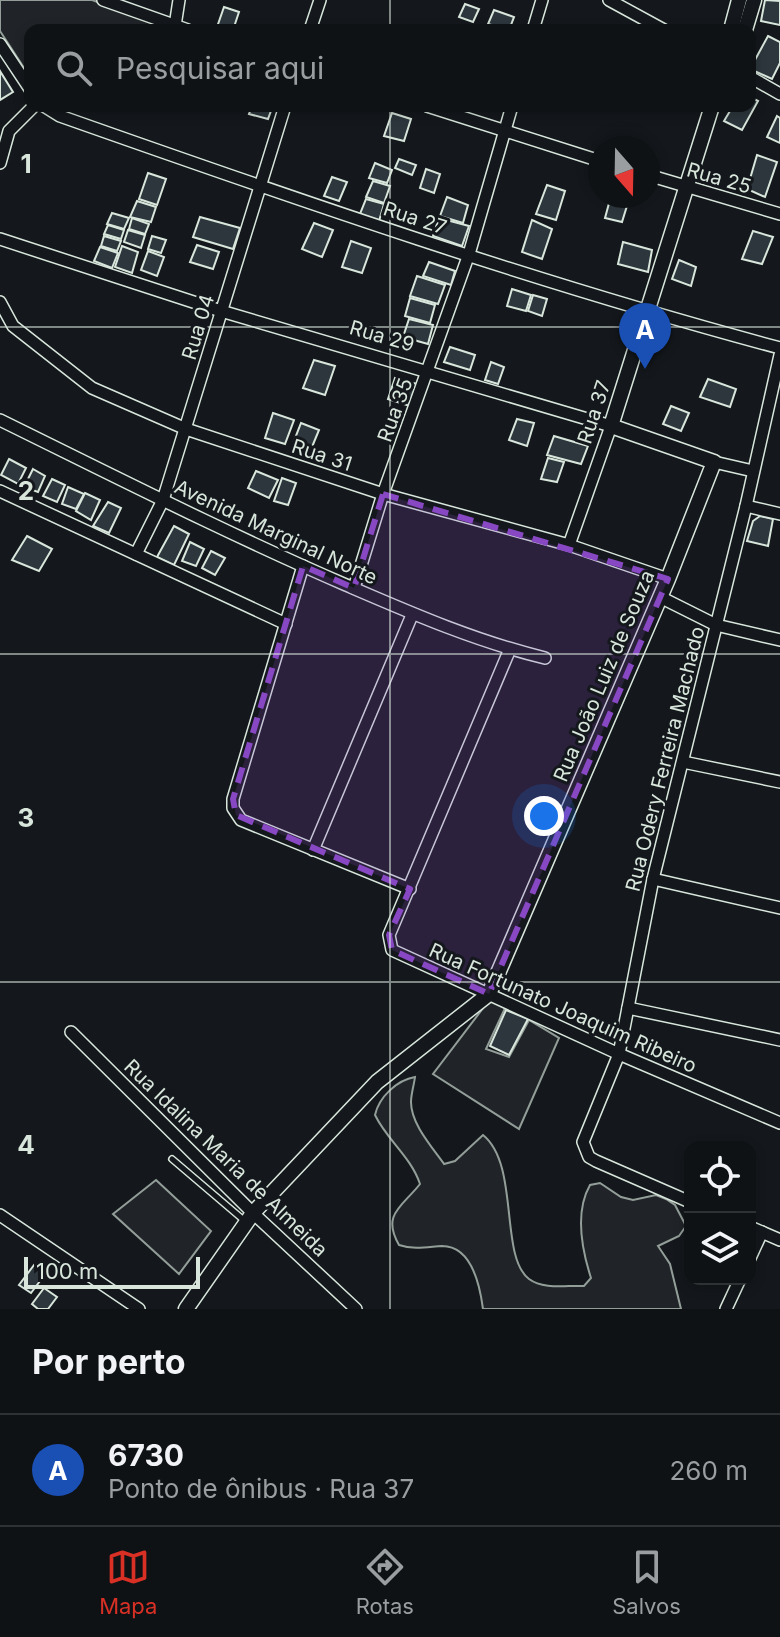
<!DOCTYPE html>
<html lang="pt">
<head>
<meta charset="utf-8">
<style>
  :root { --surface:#0f1215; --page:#181b1e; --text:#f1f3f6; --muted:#9b9ea0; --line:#2f3234; --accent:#d93025 }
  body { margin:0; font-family:Inter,sans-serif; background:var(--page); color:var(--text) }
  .controls { position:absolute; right:24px; bottom:24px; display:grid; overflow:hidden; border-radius:16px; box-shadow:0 4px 12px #0003 }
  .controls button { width:72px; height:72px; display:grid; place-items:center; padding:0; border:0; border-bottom:2px solid var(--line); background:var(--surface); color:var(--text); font:40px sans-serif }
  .compass { position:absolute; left:588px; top:136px; width:72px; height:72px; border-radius:50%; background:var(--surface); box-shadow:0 4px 12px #0003; rotate:160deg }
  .scale { position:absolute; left:24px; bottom:20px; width:176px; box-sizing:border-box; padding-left:8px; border:4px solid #d8e6dc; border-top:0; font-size:22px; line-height:28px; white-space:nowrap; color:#d8e6dc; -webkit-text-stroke:6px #14181c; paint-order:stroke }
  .you { position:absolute; left:544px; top:816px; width:28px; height:28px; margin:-20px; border:6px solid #fff; border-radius:50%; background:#1a73e8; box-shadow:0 0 0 12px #1a73e833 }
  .badge { display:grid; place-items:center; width:52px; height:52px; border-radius:50%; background:var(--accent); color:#fff; font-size:26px; font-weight:700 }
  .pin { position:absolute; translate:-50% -66px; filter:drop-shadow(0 2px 4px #0008) }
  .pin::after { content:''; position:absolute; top:42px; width:28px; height:24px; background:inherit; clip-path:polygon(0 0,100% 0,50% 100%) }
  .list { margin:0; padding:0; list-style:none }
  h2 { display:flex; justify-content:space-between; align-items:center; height:104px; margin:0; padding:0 32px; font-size:34px }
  h2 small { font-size:26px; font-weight:400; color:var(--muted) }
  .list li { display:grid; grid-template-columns:52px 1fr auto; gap:24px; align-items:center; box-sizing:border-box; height:112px; padding:0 32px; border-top:2px solid var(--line) }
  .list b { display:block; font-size:30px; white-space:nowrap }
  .list p { margin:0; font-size:26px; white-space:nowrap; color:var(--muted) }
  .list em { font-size:26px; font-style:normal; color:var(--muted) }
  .icon { flex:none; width:44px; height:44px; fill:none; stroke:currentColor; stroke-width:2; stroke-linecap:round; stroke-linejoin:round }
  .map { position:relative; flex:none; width:780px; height:1309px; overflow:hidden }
  .search { position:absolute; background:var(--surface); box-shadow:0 4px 12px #0003; left:24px; right:24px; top:24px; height:88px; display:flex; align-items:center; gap:20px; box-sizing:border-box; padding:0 28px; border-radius:16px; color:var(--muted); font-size:30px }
  .sheet { height:216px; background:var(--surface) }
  nav { display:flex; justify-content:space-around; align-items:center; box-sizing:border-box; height:112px; border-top:2px solid var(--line); background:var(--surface); font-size:22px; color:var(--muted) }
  nav a { display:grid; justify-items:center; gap:4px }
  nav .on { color:var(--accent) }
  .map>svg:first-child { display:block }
  .green { fill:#202428; stroke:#939e99; stroke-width:2 }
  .building { fill:#2c363c; stroke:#d8e6dc; stroke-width:2 }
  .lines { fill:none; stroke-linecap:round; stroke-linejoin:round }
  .lane-casing { stroke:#d8e6dc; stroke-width:8 }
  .street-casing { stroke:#d8e6dc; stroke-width:14 }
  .secondary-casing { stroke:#d8e6dc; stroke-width:17 }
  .lane { stroke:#14181c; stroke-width:5 }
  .street { stroke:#14181c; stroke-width:11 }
  .secondary { stroke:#14181c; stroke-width:14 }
  .marked { fill:#8948c3; fill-opacity:0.2; stroke:#8948c3; stroke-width:6; stroke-dasharray:16 10; stroke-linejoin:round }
  .grid { fill:none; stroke:#d8e6dc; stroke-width:2; stroke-opacity:0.55 }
  .labels { text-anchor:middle; stroke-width:6; stroke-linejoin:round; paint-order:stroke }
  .street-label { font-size:20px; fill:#d8e6dc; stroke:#14181c }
  .grid-label { font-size:26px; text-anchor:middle; font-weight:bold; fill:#d8e6dc; stroke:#14181c; stroke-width:6; stroke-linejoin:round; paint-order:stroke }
</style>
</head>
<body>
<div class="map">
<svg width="780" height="1309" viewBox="0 0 780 1309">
  <rect width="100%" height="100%" fill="#14181c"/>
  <!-- green -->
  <g class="green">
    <polygon points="0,0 92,0 164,25 155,30 30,30 30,77 0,31"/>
    <polygon points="490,999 506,1006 486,1049 509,1057 529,1020 559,1038 519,1129 433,1074"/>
    <path d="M 415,1077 C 414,1085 411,1094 411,1102 C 411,1124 432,1147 444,1164 L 455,1161 L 483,1135 C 520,1165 499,1256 529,1279 C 544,1290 567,1285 584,1286 L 591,1278 C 582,1250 574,1213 590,1185 L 600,1183 L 621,1197 L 633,1200 L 656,1195 L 666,1199 L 675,1205 L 686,1226 L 679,1236 L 658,1246 L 670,1264 L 681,1309 L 483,1309 C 480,1286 472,1246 442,1246 C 427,1247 414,1250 399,1245 C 381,1214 403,1206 420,1184 C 411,1157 387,1140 375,1115 C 379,1097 397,1080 415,1077 Z"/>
    <polygon points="156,1180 211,1231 179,1274 113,1214"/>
  </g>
  <!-- building -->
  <g class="building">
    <polygon points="765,0 780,1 780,25 761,21"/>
    <polygon points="465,4 479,9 473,22 459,17"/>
    <polygon points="224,7 239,12 233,30 216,30"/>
    <polygon points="494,10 514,17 509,30 488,24"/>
    <polygon points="768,36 780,42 780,63 772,79 750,69"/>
    <polygon points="0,71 13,92 0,100"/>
    <polygon points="750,97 758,101 742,130 724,121 733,106 750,106"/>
    <polygon points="252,106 272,108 268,119 249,114"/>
    <polygon points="392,113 411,119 404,141 384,136"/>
    <polygon points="777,116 780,118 780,143 767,137"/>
    <polygon points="757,155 777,162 765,197 747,189"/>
    <polygon points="399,159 416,165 412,175 395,168"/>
    <polygon points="375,163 392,170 387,183 369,178"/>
    <polygon points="426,169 440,174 434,193 420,188"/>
    <polygon points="148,173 166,179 157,205 139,199"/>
    <polygon points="332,177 347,182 339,201 324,196"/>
    <polygon points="373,181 390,186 384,203 366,197"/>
    <polygon points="547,185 565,191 556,220 536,214"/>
    <polygon points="611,196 630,196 622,222 605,218"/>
    <polygon points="447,197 468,205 463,223 440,216"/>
    <polygon points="366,199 384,204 379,221 360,214"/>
    <polygon points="137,201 156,207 151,222 130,217"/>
    <polygon points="112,213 129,218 124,229 107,224"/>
    <polygon points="200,217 240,228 233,249 193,237"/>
    <polygon points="132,218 149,224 145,234 129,229"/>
    <polygon points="439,218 469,226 462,246 433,236"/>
    <polygon points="532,220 552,229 542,259 522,252"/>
    <polygon points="314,223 333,230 322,257 302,249"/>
    <polygon points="108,225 124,230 121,239 104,234"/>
    <polygon points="128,230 145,235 141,248 124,242"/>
    <polygon points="753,231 773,237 762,264 742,259"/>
    <polygon points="104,236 121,241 117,251 101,246"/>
    <polygon points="152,236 166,240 161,253 148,249"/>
    <polygon points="351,241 371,248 362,273 342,267"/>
    <polygon points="623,242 652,250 648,272 618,264"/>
    <polygon points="197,245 219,252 213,269 190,262"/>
    <polygon points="122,246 138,252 132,273 115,267"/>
    <polygon points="100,247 118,253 112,268 94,261"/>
    <polygon points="148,251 164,257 157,276 141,270"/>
    <polygon points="679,260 696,267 691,286 672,279"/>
    <polygon points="429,262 455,271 451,285 423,276"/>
    <polygon points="417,276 445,285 438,304 410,296"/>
    <polygon points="512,289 531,295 526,311 507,306"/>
    <polygon points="533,295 547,299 542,316 528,311"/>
    <polygon points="410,298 435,305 430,323 405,316"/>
    <polygon points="409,319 433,325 428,344 403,337"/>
    <polygon points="450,347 475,355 470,370 444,362"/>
    <polygon points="314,360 335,366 325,395 303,388"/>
    <polygon points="491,362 504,367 498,384 485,380"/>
    <polygon points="395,378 417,384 410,406 388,399"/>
    <polygon points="708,379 736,389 730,407 700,397"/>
    <polygon points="671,406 689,413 681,431 663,424"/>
    <polygon points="273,413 294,420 285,444 265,438"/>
    <polygon points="517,419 534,423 527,446 509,440"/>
    <polygon points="301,423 319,430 312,447 294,441"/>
    <polygon points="554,436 588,446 581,464 547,455"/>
    <polygon points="548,458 564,462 557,482 541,479"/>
    <polygon points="9,459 26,468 18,484 1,475"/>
    <polygon points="33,469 45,476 38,492 24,487"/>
    <polygon points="256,471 278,480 269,498 248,488"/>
    <polygon points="282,478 296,483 288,505 274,501"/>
    <polygon points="52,479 65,485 57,502 43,496"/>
    <polygon points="68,487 84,494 76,509 62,504"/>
    <polygon points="85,493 100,500 91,520 76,511"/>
    <polygon points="108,502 121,508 109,533 93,526"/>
    <polygon points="760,516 773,519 768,546 747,541 753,521"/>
    <polygon points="174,526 189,534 174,565 157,557"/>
    <polygon points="27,536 52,549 39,571 12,560"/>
    <polygon points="190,542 204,549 196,566 182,561"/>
    <polygon points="211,551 225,558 215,575 202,568"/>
    <polygon points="506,1010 528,1019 509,1055 490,1046"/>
    <polygon points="34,1265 46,1273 31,1293 19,1285"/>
    <polygon points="44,1288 57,1297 48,1309 38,1309 32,1304"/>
  </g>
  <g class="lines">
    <defs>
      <polyline id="lane" points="172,1159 246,1222"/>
      <g id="street">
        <polyline points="103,0 188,30"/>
        <polyline points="609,0 664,30"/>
        <polyline points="172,30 175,26 179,0"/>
        <polyline points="310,30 320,0"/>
        <polyline points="533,30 542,0"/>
        <polyline points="0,44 30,89"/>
        <polyline points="750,77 780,94"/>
        <path d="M 44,106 L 60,116 C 298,200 537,283 780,348"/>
        <polyline points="427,106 600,161"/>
        <polyline points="0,163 9,131 34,106"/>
        <polyline points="648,175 780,214"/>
        <polyline points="0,239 221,311 611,426 569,545"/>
        <polyline points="0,302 13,326 92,388 186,429 383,494 569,545 668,579"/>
        <path d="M 0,420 C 114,476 228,534 346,585 C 411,613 475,641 545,658"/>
        <polyline points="714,462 753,471"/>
        <polyline points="0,491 286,624"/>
        <polyline points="746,506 780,514"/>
        <polyline points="136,554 163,500 285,106"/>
        <polyline points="303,566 233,799 233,808 241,820 410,889"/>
        <polyline points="354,588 383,494 469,254 512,106"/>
        <polyline points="660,597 716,625 780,640"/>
        <polyline points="510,649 389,935 392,950 619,1054 780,1123"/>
        <polyline points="683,762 780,782"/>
        <polyline points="313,850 412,615"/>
        <polyline points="653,879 780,908"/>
        <polyline points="628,1008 780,1040"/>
        <polyline points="71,1032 253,1213 356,1309"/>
        <polyline points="690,1202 596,1161 589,1157 583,1142 619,1054 653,879 746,506 780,355"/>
        <polyline points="0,1215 139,1309"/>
        <polyline points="750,1227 780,1240"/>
        <polyline points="750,1258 762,1232"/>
        <polyline points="726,1309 740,1279"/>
      </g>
      <g id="secondary">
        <polyline points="731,30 739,0"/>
        <polyline points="745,30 754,0"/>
        <polyline points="186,1309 253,1213 377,1082 489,994 668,579 714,462 611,426 712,106"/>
      </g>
    </defs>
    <!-- lane casing -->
    <use href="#lane" class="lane-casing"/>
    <!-- street casing -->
    <use href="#street" class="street-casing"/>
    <!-- secondary casing -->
    <use href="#secondary" class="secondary-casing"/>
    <!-- lane -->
    <use href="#lane" class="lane"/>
    <!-- street -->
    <use href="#street" class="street"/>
    <!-- secondary -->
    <use href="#secondary" class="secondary"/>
  </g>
  <!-- marked area -->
  <path class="marked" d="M 383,494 L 668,579 L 489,994 L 392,950 L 389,935 L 410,889 L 236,815 L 233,799 L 303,566 L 354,588 Z"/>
  <!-- grid -->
  <path class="grid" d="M 390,0 L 390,30M 390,106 L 390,1309M 0,327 L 780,327M 0,654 L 780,654M 0,982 L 780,982"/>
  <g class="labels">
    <!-- street labels -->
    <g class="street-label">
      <text transform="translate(719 178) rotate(16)" y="7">Rua 25</text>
      <text transform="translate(415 218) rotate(18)" y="7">Rua 27</text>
      <text transform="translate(198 327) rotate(-73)" y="7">Rua 04</text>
      <text transform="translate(382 336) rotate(16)" y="7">Rua 29</text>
      <text transform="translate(395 410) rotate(-70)" y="7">Rua 35</text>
      <text transform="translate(594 412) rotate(-72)" y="7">Rua 37</text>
      <text transform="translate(322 455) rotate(18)" y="7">Rua 31</text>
      <text transform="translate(276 532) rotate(25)" y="7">Avenida Marginal Norte</text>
      <text transform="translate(604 676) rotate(-67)" y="7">Rua João Luiz de Souza</text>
      <text transform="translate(665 759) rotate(-76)" y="7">Rua Odery Ferreira Machado</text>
      <text transform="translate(563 1008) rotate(24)" y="7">Rua Fortunato Joaquim Ribeiro</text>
      <text transform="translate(226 1158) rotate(44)" y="7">Rua Idalina Maria de Almeida</text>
    </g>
  </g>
  <g class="grid-label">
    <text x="26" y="173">1</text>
    <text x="26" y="500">2</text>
    <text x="26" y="827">3</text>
    <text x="26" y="1154">4</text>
  </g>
</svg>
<div class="controls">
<button><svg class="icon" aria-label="locate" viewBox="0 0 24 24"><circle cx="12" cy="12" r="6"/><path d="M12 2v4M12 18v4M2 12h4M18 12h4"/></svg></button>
<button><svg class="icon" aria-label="layers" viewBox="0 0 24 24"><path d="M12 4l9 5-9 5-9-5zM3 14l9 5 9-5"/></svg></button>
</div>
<svg class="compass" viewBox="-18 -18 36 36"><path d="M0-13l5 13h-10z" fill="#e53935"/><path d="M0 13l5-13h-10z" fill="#9b9ea0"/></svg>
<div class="scale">100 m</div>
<div class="you"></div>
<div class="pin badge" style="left:645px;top:369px;background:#1a4fb4">A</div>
<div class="search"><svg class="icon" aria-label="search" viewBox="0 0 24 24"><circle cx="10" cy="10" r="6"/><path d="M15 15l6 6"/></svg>Pesquisar aqui</div>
</div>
<section class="sheet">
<h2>Por perto<small></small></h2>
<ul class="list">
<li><span class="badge" style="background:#1a4fb4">A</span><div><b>6730</b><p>Ponto de ônibus · Rua 37</p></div><em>260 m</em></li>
</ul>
</section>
<nav>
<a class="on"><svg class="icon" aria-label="map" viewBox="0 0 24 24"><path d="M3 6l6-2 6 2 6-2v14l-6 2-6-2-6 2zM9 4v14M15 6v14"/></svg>Mapa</a>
<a><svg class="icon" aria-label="directions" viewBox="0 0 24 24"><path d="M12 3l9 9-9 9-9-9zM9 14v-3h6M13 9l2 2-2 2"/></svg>Rotas</a>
<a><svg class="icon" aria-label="saved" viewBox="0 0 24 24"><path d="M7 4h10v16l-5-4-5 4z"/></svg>Salvos</a>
</nav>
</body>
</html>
